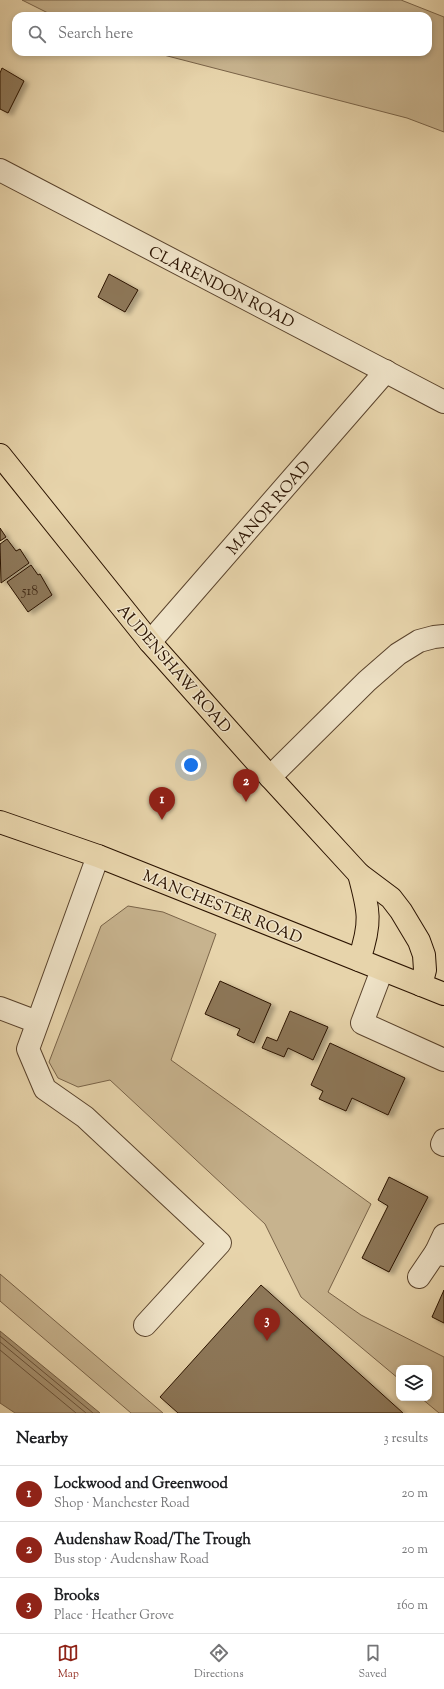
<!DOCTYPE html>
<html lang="en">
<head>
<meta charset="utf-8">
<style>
  :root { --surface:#fff; --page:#f6f6f6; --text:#202124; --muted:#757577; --line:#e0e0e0; --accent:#8f2418 }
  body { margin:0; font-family:"Sorts Mill Goudy",serif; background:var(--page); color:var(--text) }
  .controls { position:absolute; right:12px; bottom:12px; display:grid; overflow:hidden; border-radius:8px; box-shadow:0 2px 6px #0003 }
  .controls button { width:36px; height:36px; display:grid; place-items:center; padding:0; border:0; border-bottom:1px solid var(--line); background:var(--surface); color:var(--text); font:20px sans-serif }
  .you { position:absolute; left:191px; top:765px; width:14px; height:14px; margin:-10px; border:3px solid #fff; border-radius:50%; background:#1a73e8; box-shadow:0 0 0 6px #1a73e833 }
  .badge { display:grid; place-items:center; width:26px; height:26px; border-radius:50%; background:var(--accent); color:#fff; font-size:13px; font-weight:700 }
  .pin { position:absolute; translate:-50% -33px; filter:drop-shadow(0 1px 2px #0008) }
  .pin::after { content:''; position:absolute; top:21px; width:14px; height:12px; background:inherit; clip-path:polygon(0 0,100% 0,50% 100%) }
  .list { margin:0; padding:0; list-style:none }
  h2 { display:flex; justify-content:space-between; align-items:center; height:52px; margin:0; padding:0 16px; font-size:17px }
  h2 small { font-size:13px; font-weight:400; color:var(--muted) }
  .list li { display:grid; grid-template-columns:26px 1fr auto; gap:12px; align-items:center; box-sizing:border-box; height:56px; padding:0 16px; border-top:1px solid var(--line) }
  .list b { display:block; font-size:15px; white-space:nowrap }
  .list p { margin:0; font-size:13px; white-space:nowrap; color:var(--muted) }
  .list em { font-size:13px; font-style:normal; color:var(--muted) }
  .icon { flex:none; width:22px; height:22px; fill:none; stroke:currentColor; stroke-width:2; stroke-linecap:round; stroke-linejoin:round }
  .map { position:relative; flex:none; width:444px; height:1413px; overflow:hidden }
  .search { position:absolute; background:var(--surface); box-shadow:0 2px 6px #0003; left:12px; right:12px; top:12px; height:44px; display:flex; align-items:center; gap:10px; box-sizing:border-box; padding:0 14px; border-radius:12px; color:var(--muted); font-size:15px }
  .sheet { height:220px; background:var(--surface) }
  nav { display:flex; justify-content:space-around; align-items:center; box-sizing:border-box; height:56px; border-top:1px solid var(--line); background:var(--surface); font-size:11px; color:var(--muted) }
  nav a { display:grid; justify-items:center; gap:2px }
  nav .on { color:var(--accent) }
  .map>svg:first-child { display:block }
  .green { fill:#c7b38e; stroke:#796348 }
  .water { fill:#a79271; stroke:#755f44 }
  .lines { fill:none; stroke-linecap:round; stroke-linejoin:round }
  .shore { stroke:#695239; stroke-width:1 }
  .building { fill:#8d7759; stroke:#2b1301; filter:url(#shadow) }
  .minor-casing { stroke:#5a432c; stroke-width:24 }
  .major-casing { stroke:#2b1301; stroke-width:24 }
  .highway-casing { stroke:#2b1301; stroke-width:24 }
  .minor { stroke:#efe3c8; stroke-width:22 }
  .major { stroke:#e7d4ab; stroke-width:22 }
  .highway { stroke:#e7d4ab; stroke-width:22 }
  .labels { text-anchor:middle; stroke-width:3; stroke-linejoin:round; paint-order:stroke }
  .number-label { font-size:14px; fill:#442c17 }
  .street-label { font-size:16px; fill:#2b1301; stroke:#efe3c8 }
</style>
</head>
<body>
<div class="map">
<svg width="444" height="1413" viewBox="0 0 444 1413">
  <defs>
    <filter id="shadow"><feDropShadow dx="4.5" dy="2.5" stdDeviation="2" flood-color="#0004"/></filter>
  </defs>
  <rect width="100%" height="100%" fill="#e7d4ab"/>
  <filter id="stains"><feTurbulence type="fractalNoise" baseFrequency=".005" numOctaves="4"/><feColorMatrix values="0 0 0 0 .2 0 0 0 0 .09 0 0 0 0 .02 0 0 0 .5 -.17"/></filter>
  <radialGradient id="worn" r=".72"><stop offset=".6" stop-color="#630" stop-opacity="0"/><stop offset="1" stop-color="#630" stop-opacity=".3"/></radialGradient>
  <!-- green -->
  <g class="green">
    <polygon points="22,0 401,0 444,17 444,132 407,118 152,52 428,52 428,16 54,16"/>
    <polygon points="128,906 163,912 216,934 171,1060 371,1204 328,1292 361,1315 444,1357 444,1413 439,1413 421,1398 429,1398 429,1368 399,1368 399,1379 301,1297 265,1224 110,1080 78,1087 58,1078 49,1062 101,926"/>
    <polygon points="0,1274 163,1413 131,1413 0,1301"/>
  </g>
  <!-- water -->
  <polygon class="water" points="0,1331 100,1413 15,1413 0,1403"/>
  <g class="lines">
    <!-- shore -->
    <g class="shore">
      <polyline points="0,1336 93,1413"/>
      <polyline points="0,1342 86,1413"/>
      <polyline points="0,1350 76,1413"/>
    </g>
  </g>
  <!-- building -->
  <g class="building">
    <polygon points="2,68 24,81 8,113 0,109 0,73"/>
    <polygon points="109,274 138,290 125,312 98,297"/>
    <polygon points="0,528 6,537 0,541"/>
    <polygon points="7,539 16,551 20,549 29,563 1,583 0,544"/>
    <polygon points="31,565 38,575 40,574 52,595 28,612 7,582"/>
    <polygon points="220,981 271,1004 254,1043 237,1035 240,1029 205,1014"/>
    <polygon points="290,1011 328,1027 313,1060 288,1048 284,1057 262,1048 267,1037 277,1041"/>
    <polygon points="330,1043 405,1078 388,1115 352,1098 346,1111 319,1099 323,1091 311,1085"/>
    <polygon points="389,1177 428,1197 389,1272 362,1258 388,1206 378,1200"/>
    <polygon points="261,1285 403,1413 178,1413 160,1397"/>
    <polygon points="444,1290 444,1323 432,1317"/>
  </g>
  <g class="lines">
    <defs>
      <g id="minor">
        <polyline points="0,170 444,402"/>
        <polyline points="150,642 386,371"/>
        <polyline points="270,777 367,681 398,654 419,641 434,637 444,636"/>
        <polyline points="98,856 28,1049 45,1089 85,1117 220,1243 145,1325"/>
        <polyline points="382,970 362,1023 444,1060"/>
        <polyline points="0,1008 37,1022"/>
        <polyline points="444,1140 442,1144 444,1145"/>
        <polyline points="436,1252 444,1235"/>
        <polyline points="419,1277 436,1252 444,1255"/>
      </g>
      <g id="major">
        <polyline points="0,455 150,642 270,777 359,874 391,898 401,911 419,941 424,955 425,970 421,985"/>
        <path d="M 359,874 C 369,911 372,922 359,960"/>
      </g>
      <polyline id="highway" points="0,822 98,856 444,994"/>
    </defs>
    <!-- minor casing -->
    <use href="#minor" class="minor-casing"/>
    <!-- major casing -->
    <use href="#major" class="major-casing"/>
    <!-- highway casing -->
    <use href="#highway" class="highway-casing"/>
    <!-- minor -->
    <use href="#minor" class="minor"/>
    <!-- major -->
    <use href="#major" class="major"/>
    <!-- highway -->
    <use href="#highway" class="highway"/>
  </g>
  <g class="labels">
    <!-- number labels -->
    <g class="number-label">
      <text x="30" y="595">518</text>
    </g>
    <!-- street labels -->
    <g class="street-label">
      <text transform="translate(222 286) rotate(27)" y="6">CLARENDON ROAD</text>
      <text transform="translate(268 507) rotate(-49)" y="6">MANOR ROAD</text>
      <text transform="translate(175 668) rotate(49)" y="6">AUDENSHAW ROAD</text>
      <text transform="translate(223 906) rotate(22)" y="6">MANCHESTER ROAD</text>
    </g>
  </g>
  <rect width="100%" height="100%" filter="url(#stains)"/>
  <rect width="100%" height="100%" fill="url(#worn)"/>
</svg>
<div class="controls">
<button><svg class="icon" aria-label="layers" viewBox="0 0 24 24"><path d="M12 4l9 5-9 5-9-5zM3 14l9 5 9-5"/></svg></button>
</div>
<div class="you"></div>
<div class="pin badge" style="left:162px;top:820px">1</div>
<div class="pin badge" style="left:246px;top:802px">2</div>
<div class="pin badge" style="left:267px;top:1341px">3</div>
<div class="search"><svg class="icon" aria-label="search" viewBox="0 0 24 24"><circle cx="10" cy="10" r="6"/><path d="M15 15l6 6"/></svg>Search here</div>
</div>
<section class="sheet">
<h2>Nearby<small>3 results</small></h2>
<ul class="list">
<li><span class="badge">1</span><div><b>Lockwood and Greenwood</b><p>Shop · Manchester Road</p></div><em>20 m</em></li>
<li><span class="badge">2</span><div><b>Audenshaw Road/The Trough</b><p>Bus stop · Audenshaw Road</p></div><em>20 m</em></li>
<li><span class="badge">3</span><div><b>Brooks</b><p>Place · Heather Grove</p></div><em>160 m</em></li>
</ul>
</section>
<nav>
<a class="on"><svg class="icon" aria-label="map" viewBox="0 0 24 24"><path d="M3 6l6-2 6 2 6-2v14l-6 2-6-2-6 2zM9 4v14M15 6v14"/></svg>Map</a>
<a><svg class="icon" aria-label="directions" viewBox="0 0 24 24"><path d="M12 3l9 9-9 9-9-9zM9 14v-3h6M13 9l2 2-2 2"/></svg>Directions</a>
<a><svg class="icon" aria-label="saved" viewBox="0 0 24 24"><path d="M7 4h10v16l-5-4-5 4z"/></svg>Saved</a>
</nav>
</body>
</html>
